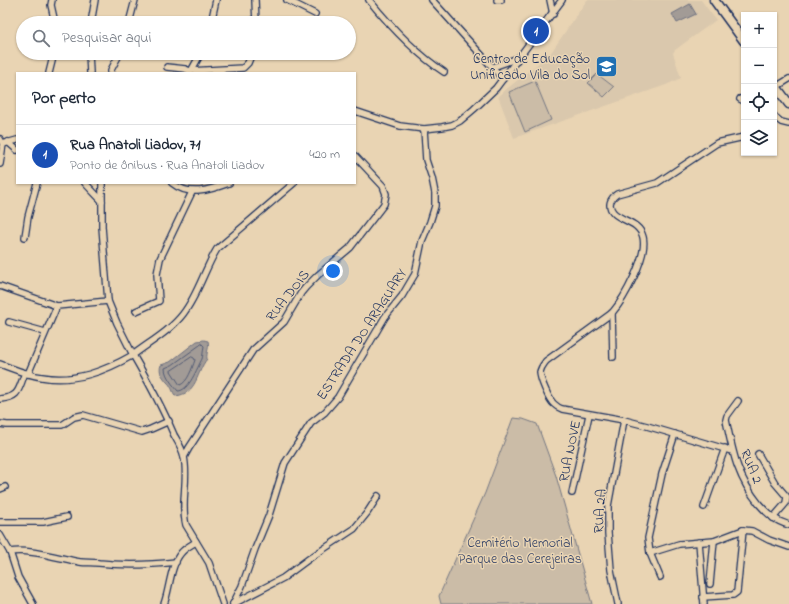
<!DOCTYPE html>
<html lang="pt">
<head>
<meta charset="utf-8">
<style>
  :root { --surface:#fff; --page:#f6f6f7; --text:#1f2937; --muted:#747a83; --line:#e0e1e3; --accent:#1f6fb2 }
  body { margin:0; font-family:"Indie Flower",sans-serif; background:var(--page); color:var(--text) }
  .controls { position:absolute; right:12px; top:12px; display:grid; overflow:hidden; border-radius:0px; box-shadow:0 1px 3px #0004 }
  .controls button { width:36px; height:36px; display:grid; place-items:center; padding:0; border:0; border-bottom:1px solid var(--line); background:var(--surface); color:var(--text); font:20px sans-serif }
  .you { position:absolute; left:333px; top:271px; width:14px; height:14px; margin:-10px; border:3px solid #fff; border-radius:50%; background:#1a73e8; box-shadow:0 0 0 6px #1a73e833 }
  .badge { display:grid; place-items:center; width:26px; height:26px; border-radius:50%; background:var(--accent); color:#fff; font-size:13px; font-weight:700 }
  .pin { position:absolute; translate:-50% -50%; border:2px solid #fff; box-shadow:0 1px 4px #0006 }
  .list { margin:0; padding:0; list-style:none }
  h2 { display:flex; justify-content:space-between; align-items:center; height:52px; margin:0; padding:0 16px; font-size:17px }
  h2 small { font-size:13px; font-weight:400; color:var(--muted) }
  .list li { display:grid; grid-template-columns:26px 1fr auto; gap:12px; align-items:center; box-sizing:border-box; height:60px; padding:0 16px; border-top:1px solid var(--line) }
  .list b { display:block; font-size:15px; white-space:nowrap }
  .list p { margin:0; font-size:13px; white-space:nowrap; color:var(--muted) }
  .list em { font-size:13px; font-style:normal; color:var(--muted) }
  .icon { flex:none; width:22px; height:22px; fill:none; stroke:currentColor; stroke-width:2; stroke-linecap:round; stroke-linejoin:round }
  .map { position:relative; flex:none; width:789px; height:604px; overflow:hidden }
  .search { position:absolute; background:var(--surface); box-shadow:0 1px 3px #0004; left:16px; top:16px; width:340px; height:44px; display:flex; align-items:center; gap:10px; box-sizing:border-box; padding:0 14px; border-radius:22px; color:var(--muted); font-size:15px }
  .panel { position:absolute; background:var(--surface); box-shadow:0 1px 3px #0004; left:16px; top:72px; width:340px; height:112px; border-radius:0px }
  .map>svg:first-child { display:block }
  .built { fill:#dac8ad }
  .green { fill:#cbbca7; stroke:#737682 }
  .water { fill:#a29b96; stroke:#6c7080 }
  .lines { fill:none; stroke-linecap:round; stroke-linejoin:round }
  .shore { stroke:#515a74; stroke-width:1 }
  .street-casing { stroke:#1b2f5e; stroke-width:8 }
  .secondary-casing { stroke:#1b2f5e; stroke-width:11 }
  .street { stroke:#e9d4b3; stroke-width:5.5 }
  .secondary { stroke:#e9d4b3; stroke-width:8 }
  .labels { text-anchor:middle; stroke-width:3; stroke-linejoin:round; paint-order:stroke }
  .poi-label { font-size:14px; fill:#1b2f5e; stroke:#e9d4b3; text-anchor:end }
  .street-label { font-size:14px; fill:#1b2f5e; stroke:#e9d4b3 }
  .park-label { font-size:14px; fill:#354469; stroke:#e9d4b3 }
</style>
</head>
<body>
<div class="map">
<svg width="789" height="604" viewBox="0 0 789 604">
  <rect width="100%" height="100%" fill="#e9d4b3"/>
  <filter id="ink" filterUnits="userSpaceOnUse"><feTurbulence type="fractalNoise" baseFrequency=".025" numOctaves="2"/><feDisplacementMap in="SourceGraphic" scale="8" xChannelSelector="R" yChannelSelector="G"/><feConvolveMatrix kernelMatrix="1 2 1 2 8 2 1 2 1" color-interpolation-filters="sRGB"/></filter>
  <g filter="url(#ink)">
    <!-- built -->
    <polygon class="built" points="587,0 701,0 716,20 675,50 673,53 681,78 666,85 514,138 498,96 550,54"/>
    <!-- green -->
    <g class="green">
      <polygon points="597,74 614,87 604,97 588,83"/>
      <polygon points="535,81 551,120 525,132 509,92"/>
      <polygon points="513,418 523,419 537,424 556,476 592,604 441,604 439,596 485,493"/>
    </g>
    <!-- water -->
    <g class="water">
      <polygon points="690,4 696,14 677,23 672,14"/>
      <path d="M 204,340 L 208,341 C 210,347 206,352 207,359 C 196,372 198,394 175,396 C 173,392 171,385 167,382 C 163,377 158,372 161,365 L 170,362 L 197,341 Z"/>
    </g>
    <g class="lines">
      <!-- shore -->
      <g class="shore">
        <path d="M 202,344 L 204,346 C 203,350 203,356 202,359 C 197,368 189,391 178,391 C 173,385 165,376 165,368 L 172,365 Z"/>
        <path d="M 192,357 L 194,358 L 195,360 C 192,368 188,382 180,385 L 171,371 Z"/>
      </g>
      <defs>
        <g id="street">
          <polyline points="52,0 51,5 55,23"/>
          <polyline points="255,0 256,23"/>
          <polyline points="287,0 315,14"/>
          <path d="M 369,0 C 391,27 415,53 444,72"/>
          <polyline points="432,0 503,79"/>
          <polyline points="497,0 501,0"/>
          <polyline points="550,0 553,14"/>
          <polyline points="91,23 95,0"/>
          <polyline points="129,23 135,0"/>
          <polyline points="211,23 216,0"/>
          <polyline points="89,53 90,73"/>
          <polyline points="167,67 185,69 190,71 243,68 248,63 252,53"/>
          <polyline points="493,67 518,58"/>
          <polyline points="49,73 54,53"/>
          <polyline points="111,73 111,70 120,53"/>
          <polyline points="190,73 201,53"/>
          <polyline points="776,87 789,79"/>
          <polyline points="740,99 744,101"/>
          <polyline points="355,111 400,126 424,129"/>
          <polyline points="774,116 781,122 789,124"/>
          <polyline points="0,139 3,144 0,164"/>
          <polyline points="8,142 17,150"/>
          <polyline points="3,144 17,140"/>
          <polyline points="85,183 102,201"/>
          <path d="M 172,183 C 189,197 210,190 229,183"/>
          <polyline points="25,237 28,217 37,183"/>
          <polyline points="0,286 57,306 108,301"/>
          <polyline points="136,311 159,301 157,274 160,259 192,192"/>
          <polyline points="612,313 613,357"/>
          <polyline points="9,322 45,332"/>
          <path d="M 0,364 C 14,369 27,375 42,377 C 75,383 105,371 133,355 L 117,323 L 108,301 L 102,227 L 102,183"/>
          <polyline points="28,374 57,306"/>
          <path d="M 0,399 C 20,397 18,390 25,373"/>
          <path d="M 738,401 L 727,416 L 726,420 C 733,453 737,477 759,504 C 768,514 775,521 789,525"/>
          <polyline points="0,424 7,425 62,425 74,417 83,415 142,432 151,429 169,421"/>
          <path d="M 732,451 L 647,426 L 624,420 L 562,409 C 559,408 556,406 554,404 C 549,400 540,379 540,372 C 541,367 543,365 546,361 L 612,313 C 624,299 648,256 643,237 C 639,221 620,221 613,212 C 607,205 611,198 617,194 L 657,183 L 717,143 L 744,137"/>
          <polyline points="758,454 775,483 787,497 786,503 773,518"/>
          <polyline points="184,457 189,448 253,350 284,322 301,293 306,287 318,275 350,248 384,204 386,194 383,186 355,156"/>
          <polyline points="0,489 5,487"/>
          <polyline points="572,493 589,415"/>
          <polyline points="704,507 725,448"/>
          <polyline points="0,522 43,522 67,517"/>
          <path d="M 0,535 L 10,552 C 28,548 62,559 80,562 C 86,563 93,562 99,563 C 124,566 150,565 176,562"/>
          <polyline points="699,542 704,604"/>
          <polyline points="10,552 18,577 33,604"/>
          <polyline points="650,553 679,544 714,541 743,530 752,531 769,540 789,547"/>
          <polyline points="660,577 650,553 648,538 662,474 675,434"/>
          <polyline points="710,584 714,541"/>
          <polyline points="703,597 733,595 737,592 743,530"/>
          <path d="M 164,604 C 170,588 170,566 181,553 C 185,548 191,545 196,542"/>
          <path d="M 223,604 L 209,563 L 186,525 C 180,503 189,480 184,457 C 183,450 178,442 174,435 C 162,407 148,381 133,355 C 150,342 170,331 183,314 C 198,295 204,270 217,249 L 294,183"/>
          <polyline points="233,604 242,586 255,549 269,515 285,463 311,423 325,412 338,397 385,317 402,296 415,274 422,241 430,222 435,206 435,193 432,178 426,160 424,129 442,127 452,125 460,121 474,109 496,88 562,0"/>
          <polyline points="233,604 283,578 310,558 354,529 367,513 378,496"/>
          <polyline points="618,604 611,570 608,533 608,506 624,420"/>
        </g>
        <g id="secondary">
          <polyline points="714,0 744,41"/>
          <polyline points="774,84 789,104"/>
        </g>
      </defs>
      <!-- street casing -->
      <use href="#street" class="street-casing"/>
      <!-- secondary casing -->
      <use href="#secondary" class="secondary-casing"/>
      <!-- street -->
      <use href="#street" class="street"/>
      <!-- secondary -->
      <use href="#secondary" class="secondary"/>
    </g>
  </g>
  <!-- icons -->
  <defs>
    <symbol id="school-square" viewBox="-11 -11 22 22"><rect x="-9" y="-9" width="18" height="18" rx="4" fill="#1f6fb2" stroke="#e9d4b3"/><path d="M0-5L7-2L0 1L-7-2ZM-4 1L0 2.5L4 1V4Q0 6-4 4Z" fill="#fff"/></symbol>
  </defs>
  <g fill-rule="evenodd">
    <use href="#school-square" x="594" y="54" width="25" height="25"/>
  </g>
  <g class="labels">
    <!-- poi labels -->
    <g class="poi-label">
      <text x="590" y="63">Centro de Educação<tspan x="590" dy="16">Unificado Vila do Sol</tspan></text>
    </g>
    <!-- street labels -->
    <g class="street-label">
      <text transform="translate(287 295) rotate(-52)" y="5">RUA DOIS</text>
      <text transform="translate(361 334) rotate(-57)" y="5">ESTRADA DO ARAGUARY</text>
      <text transform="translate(569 451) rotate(-78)" y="5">RUA NOVE</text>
      <text transform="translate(752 466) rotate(67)" y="5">RUA 2</text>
      <text transform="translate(599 511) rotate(-86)" y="5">RUA 2A</text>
    </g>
    <!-- park labels -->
    <g class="park-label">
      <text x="520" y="547">Cemitério Memorial<tspan x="520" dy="16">Parque das Cerejeiras</tspan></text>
    </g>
  </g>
</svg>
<div class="controls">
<button>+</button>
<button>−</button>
<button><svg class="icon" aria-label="locate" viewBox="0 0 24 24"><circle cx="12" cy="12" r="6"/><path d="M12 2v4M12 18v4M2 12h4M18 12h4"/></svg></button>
<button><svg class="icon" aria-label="layers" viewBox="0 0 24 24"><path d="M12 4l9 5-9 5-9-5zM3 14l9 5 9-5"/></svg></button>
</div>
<div class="you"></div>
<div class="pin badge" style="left:536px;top:31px;background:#1a4fb4">1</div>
<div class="search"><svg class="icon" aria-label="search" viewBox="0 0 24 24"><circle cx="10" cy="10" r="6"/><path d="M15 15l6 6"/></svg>Pesquisar aqui</div>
<section class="panel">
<h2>Por perto<small></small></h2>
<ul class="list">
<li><span class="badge" style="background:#1a4fb4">1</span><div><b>Rua Anatoli Liadov, 71</b><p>Ponto de ônibus · Rua Anatoli Liadov</p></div><em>420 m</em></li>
</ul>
</section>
</div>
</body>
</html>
